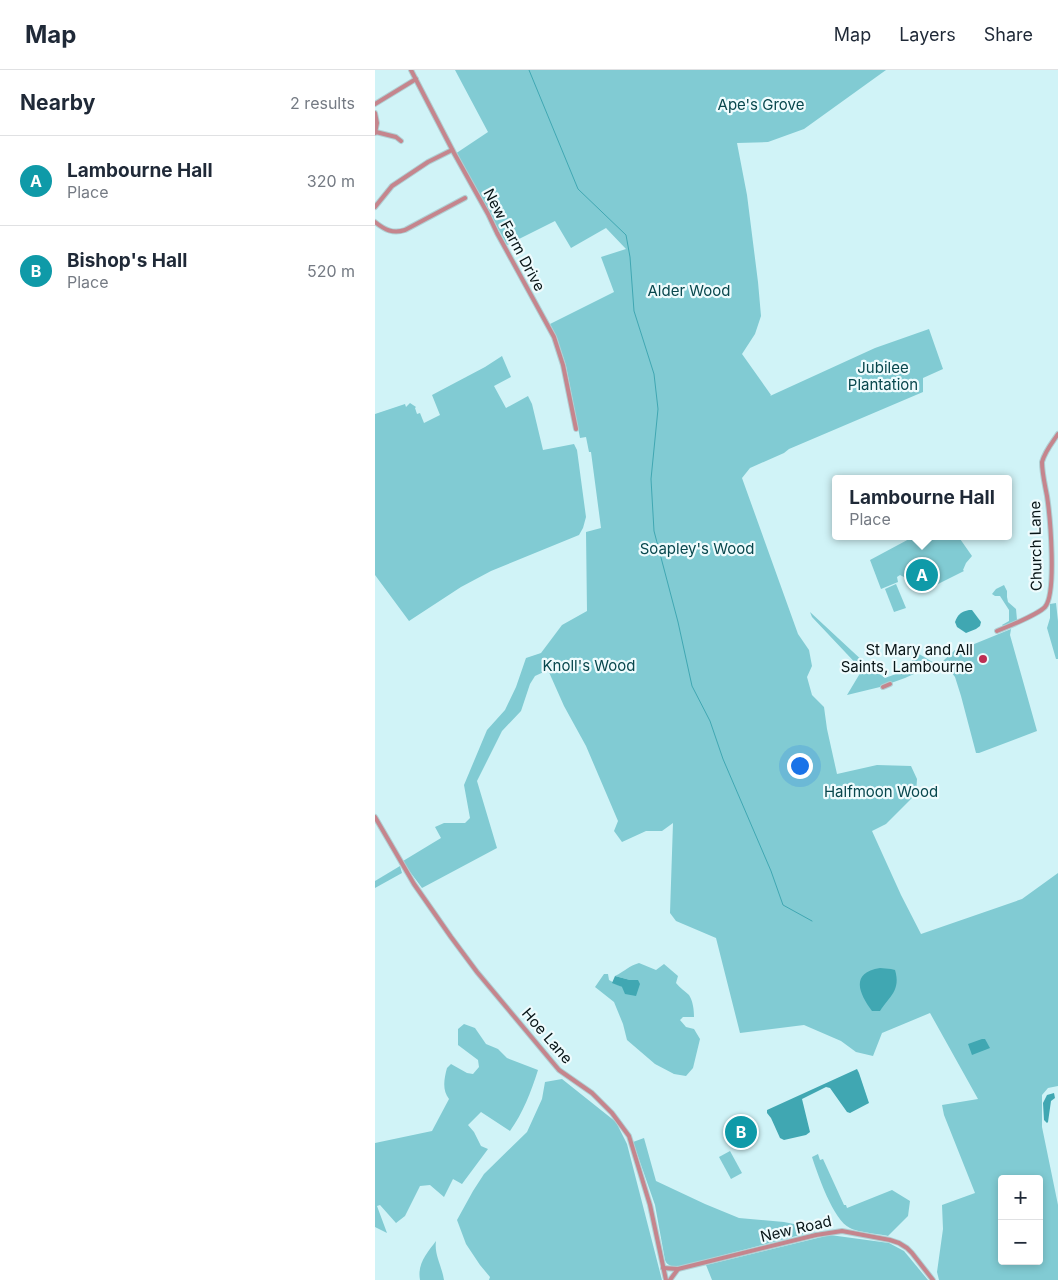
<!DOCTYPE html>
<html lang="en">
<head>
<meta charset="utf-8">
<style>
  :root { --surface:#fff; --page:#f2f2f3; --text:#1f2937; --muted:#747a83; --line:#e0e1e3; --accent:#bd2e53 }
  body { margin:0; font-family:Inter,sans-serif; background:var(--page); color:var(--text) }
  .controls { position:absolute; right:15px; bottom:15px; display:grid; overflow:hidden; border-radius:5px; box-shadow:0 2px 8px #0003 }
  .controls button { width:45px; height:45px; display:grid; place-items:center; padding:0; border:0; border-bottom:1px solid var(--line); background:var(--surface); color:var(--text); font:25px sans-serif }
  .you { position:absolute; left:424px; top:695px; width:18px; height:18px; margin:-12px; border:4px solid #fff; border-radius:50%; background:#1a73e8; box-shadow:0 0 0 8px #1a73e833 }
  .badge { display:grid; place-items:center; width:32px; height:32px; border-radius:50%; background:var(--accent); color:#fff; font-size:16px; font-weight:700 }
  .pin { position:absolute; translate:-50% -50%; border:2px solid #fff; box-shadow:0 1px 5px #0006 }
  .popup { position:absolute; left:457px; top:405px; width:180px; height:65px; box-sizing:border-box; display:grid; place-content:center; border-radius:5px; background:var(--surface); filter:drop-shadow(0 1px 4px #0005); font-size:16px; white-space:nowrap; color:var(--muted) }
  .popup b { font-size:19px; color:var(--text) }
  .popup::after { content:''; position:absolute; left:50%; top:100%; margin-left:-10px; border:10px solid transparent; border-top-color:var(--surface) }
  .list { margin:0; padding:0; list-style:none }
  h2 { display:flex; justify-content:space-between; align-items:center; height:65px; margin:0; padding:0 20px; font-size:21px }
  h2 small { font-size:16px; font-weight:400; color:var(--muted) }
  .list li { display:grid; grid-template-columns:32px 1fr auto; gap:15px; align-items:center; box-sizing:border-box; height:90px; padding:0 20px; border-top:1px solid var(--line) }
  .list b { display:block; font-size:19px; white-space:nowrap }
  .list p { margin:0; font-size:16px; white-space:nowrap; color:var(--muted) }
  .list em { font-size:16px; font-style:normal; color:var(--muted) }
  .map { position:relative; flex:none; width:683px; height:1210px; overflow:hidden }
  header { display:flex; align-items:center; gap:30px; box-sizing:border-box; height:70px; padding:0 25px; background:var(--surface); border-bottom:1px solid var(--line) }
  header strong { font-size:24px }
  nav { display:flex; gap:28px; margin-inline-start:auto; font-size:18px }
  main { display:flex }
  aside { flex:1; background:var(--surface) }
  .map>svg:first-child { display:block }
  .green { fill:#81cbd3; fill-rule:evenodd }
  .water { fill:#40a7b2 }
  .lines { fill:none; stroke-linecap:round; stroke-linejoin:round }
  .stream { stroke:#40a7b2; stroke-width:1 }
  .minor-casing { stroke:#b0cfd3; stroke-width:6 }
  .minor { stroke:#c5858d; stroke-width:4 }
  .poi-dot { fill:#bd2e53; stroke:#eefbfd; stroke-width:2 }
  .labels { text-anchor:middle; stroke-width:4.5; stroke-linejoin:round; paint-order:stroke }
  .park-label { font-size:15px; fill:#08474d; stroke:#eefbfd }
  .street-label { font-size:15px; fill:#081517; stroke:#eefbfd }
  .poi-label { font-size:15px; fill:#081517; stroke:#eefbfd; text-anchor:end }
</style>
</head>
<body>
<header>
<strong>Map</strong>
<nav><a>Map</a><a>Layers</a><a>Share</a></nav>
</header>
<main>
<aside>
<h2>Nearby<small>2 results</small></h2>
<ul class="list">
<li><span class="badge" style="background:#0f9aa8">A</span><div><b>Lambourne Hall</b><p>Place</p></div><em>320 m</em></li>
<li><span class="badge" style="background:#0f9aa8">B</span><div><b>Bishop's Hall</b><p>Place</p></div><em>520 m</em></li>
</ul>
</aside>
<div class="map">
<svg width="683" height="1210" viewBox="0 0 683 1210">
  <rect width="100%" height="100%" fill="#d0f3f7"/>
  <!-- green -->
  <g class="green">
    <path d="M 80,0 L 511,0 L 429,59 L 393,72 L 362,73 L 372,125 L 383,212 L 386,246 L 380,264 L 367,284 L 396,325 L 395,326 L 500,278 L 554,259 L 568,299 L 548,308 L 548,322 L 414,379 L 409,383 L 375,398 L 367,408 L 423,564 L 434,580 L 437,596 L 432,607 L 437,625 L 449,637 L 452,659 L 462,704 L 502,695 L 536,696 L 542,709 L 541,724 L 511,754 L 497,761 L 526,825 L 546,864 L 647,829 L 683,803 L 683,1016 L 673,1018 L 667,1025 L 667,1057 L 683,1135 L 683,1210 L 564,1210 L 562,1202 L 568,1159 L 567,1135 L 600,1123 L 569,1045 L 567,1035 L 603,1029 L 555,943 L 507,963 L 498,986 L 481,982 L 466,971 L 429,955 L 365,963 L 341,868 L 301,851 L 295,843 L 298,753 L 287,761 L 271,761 L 247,772 L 239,761 L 243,751 L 211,676 L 189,636 L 173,600 L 160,606 L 155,614 L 146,641 L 127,661 L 102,711 L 122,778 L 47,818 L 30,795 L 28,791 L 66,768 L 60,757 L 69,753 L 90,753 L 95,748 L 89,715 L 112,660 L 130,640 L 141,617 L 151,588 L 166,583 L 187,555 L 212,541 L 211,462 L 226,458 L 216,382 L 214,382 L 211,367 L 205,368 L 191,296 L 182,268 L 175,254 L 239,222 L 226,187 L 251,179 L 231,158 L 196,178 L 180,151 L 132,175 C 116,144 97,114 80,84 L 113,62 ZM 627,1109 L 664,1109 L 664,1191 L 627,1191 Z"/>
    <polygon points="127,286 136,307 119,316 131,338 153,326 157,334 168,380 199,374 202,380 211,447 208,458 204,465 116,501 86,517 34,551 0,505 0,344 30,334 31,337 35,333 41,337 40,338 42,344 45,343 49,353 65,345 57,325 110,297"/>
    <polygon points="545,466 583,466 597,486 591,493 588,500 589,501 559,516 554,507 558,503 552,493 539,500 536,506 531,508 525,505 522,507 523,512 506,519 495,490 536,468"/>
    <polygon points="521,514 531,538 519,542 510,519"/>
    <polygon points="629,515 632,521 632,527 633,532 641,539 642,550 629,557 627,555 634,551 634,540 625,526 620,526 617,524 621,519"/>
    <polygon points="681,533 683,551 683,589 681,589 672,558 675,548 675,534"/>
    <path d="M 435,542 L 491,594 L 510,608 C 525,602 539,600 539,581 L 561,594 L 530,608 L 505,617 L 472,625 L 487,600 L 437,547 Z"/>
    <polygon points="636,559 635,565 662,661 604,683 601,683 586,626 580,607 568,591 580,580 587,579"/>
    <polygon points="25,796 27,803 0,818 0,811"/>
    <path d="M 264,893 L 281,900 L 289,894 L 303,906 L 301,913 C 305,918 310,921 314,925 C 318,931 319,940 319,947 L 308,947 L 305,950 L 311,957 L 319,959 L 325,969 L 318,998 L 311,1006 L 299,1004 L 280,994 L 252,970 L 248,954 L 239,932 L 220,917 L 229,904 L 233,904 L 234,910 L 247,917 L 255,910 L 240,906 C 250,901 254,896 264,893 Z"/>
    <path d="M 89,954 L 100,958 L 111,974 L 123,979 L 132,988 L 163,1000 C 156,1022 148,1043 135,1061 L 106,1042 L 93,1055 L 99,1062 L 106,1076 L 113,1079 L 87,1114 L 78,1109 L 69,1127 L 55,1115 L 45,1116 L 30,1146 L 21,1153 L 5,1135 L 2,1136 L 12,1163 L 0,1157 L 0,1073 L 57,1061 L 74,1029 C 67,1020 69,1009 72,998 L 76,994 L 92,1003 L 98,1004 L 104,997 L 103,990 L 83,975 L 83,959 Z"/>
    <polygon points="187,1009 241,1052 252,1074 287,1210 114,1210 115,1207 105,1195 91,1174 82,1150 98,1121 109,1104 152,1062 167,1029 170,1012"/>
    <path d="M 269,1068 L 281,1111 L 330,1134 L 364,1148 L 409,1152 L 444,1159 L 444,1160 L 303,1197 C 297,1196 292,1196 290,1190 L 280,1135 L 258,1072 Z"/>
    <polygon points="355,1081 367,1103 356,1109 344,1087"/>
    <path d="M 443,1084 L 445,1090 L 448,1089 L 469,1135 L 471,1135 L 472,1138 L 517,1120 L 535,1131 L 533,1146 L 513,1166 C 504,1164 482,1162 475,1158 C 458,1150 443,1105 437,1087 Z"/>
    <polygon points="455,1165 514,1173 529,1181 553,1210 337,1210 331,1195"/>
    <path d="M 61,1171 C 59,1185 67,1196 69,1210 L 45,1210 C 42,1194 52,1183 61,1171 Z"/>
  </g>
  <!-- water -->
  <g class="water">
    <path d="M 594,540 L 597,540 L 606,552 L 605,556 L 601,559 L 591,563 L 582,557 L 580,552 C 583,544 586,542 594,540 Z"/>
    <path d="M 505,898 L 516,899 L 520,900 C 526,920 515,926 505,941 L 497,941 C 484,923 475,903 505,898 Z"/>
    <polygon points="240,906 255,910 263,910 265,914 261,926 250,924 247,917 237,913"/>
    <polygon points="607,969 610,969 615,978 597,985 593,974"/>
    <polygon points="482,999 484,1003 494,1033 475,1043 472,1042 455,1018 451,1017 427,1029 435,1062 431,1065 409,1070 405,1068 396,1048 392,1043 392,1040"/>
    <polygon points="679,1023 680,1028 676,1031 673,1052 672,1053 669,1050 668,1033 672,1025"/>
  </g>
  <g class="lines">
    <!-- stream -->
    <polyline class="stream" points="154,0 203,119 251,165 255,187 259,241 279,304 283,339 276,409 279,461 303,552 317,616 335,651 348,689 396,801 408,835 437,851"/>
    <defs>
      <g id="minor">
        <polyline points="36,0 79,83 113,144 122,163 179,267 188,295 201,359"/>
        <polyline points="0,34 41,9"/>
        <polyline points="0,43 2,53 0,63"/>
        <polyline points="1,62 21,67 26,71"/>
        <polyline points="0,137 17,116 53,92 77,80"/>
        <path d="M 0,152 C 10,160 18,164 30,160 L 90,128"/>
        <path d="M 622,561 C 632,557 663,544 670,537 C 682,523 675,446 672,426 C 670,415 667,403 667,392 C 670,381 677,373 683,364"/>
        <polyline points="508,617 515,614"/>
        <polyline points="0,747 39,814 76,867 102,902 184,1000 217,1023 237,1043 254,1066 275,1135 291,1210"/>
        <polyline points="288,1198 303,1199 441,1165 467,1161 515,1170 524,1173 532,1178 537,1183 558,1210"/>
        <polyline points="295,1210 303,1199"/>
      </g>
    </defs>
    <!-- minor casing -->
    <use href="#minor" class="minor-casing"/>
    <!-- minor -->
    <use href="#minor" class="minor"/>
  </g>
  <!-- markers -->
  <circle class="poi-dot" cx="608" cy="589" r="5"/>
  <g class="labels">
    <!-- park labels -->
    <g class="park-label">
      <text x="386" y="40">Ape's Grove</text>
      <text x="314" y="226">Alder Wood</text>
      <text x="508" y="303">Jubilee<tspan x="508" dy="17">Plantation</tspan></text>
      <text x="322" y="484">Soapley's Wood</text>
      <text x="214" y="601">Knoll's Wood</text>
      <text x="506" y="727">Halfmoon Wood</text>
    </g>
    <!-- street labels -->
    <g class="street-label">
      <text transform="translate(139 170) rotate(62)" y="5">New Farm Drive</text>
      <text transform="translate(661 476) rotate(-91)" y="5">Church Lane</text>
      <text transform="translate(172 966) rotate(49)" y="5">Hoe Lane</text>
      <text transform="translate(421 1159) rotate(-13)" y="5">New Road</text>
    </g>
    <!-- poi labels -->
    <g class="poi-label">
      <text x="598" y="585">St Mary and All<tspan x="598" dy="17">Saints, Lambourne</tspan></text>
    </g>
  </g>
</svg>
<div class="controls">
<button>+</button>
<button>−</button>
</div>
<div class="you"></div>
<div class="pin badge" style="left:547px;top:505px;background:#0f9aa8">A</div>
<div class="popup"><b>Lambourne Hall</b>Place</div>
<div class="pin badge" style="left:366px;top:1062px;background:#0f9aa8">B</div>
</div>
</main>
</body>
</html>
